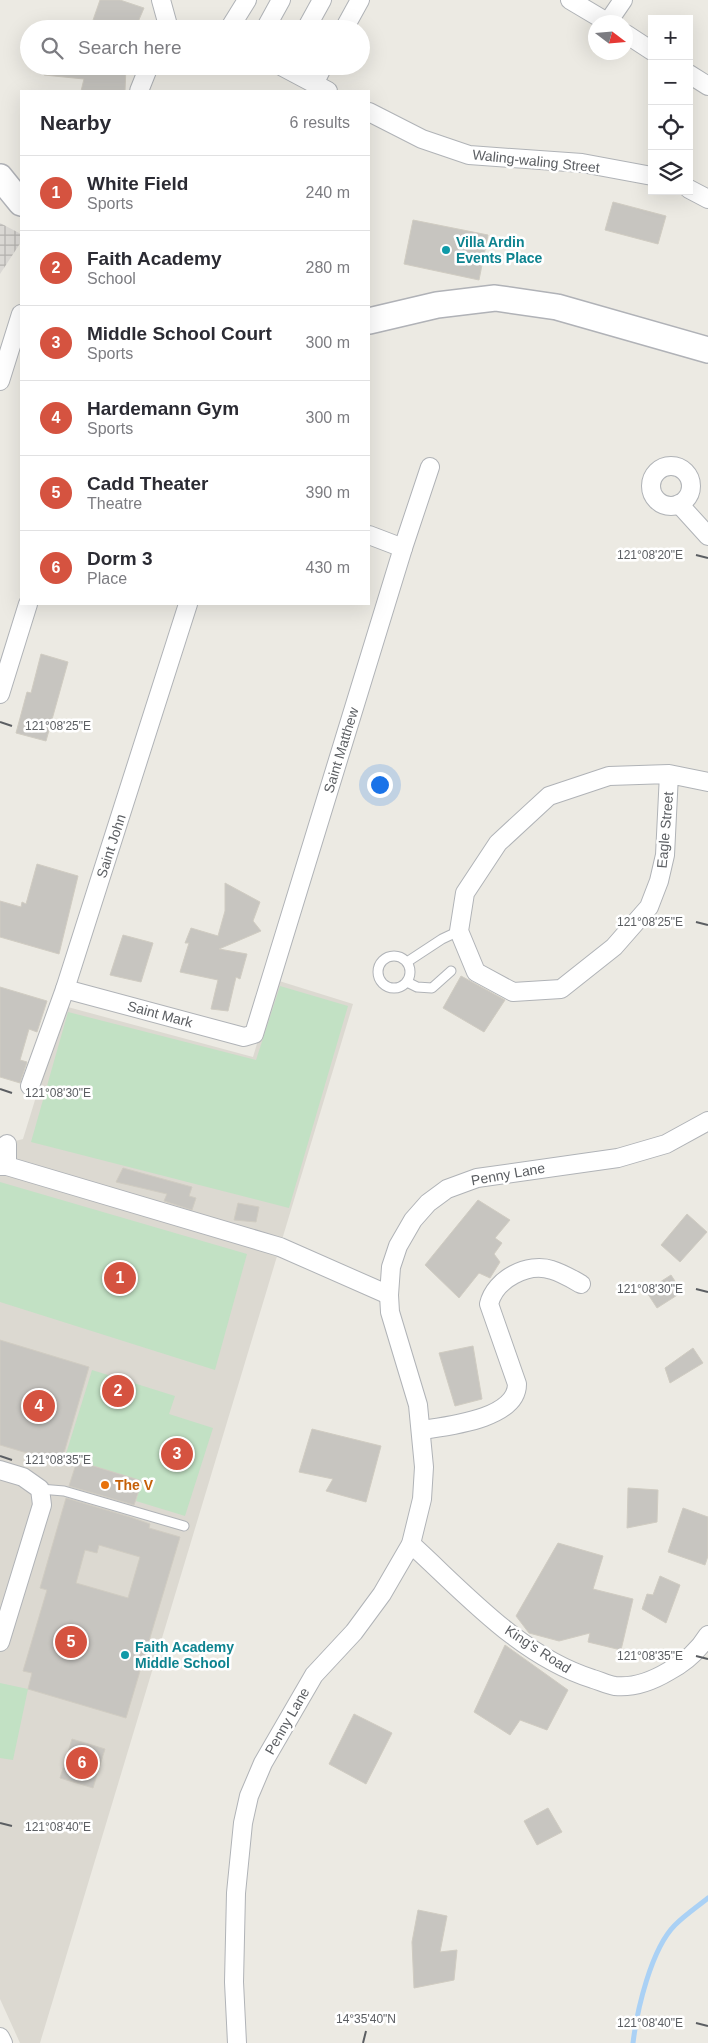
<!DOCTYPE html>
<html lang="en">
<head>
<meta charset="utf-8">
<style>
  :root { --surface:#fff; --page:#f7f7f7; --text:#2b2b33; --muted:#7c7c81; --line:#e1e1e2; --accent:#d55340 }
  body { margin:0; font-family:Arial,sans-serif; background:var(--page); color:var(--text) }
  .controls { position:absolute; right:15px; top:15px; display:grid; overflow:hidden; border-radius:0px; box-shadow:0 5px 20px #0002 }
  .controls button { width:45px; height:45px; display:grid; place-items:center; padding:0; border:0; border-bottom:1px solid var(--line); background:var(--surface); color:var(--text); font:25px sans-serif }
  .compass { position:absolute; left:588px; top:15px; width:45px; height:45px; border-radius:50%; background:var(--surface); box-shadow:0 5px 20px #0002; rotate:106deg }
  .you { position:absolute; left:379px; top:784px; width:18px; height:18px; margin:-12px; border:4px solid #fff; border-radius:50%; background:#1a73e8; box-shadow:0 0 0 8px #1a73e833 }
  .badge { display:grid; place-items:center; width:32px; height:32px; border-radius:50%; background:var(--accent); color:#fff; font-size:16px; font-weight:700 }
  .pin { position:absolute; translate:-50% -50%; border:2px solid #fff; box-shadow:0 1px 5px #0006 }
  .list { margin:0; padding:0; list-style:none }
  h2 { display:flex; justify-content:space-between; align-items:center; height:65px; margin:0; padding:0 20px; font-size:21px }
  h2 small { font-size:16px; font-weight:400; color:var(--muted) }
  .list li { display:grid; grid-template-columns:32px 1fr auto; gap:15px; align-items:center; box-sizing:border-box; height:75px; padding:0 20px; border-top:1px solid var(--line) }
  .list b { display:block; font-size:19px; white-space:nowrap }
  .list p { margin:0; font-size:16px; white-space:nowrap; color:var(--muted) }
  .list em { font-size:16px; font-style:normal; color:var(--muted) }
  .icon { flex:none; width:28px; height:28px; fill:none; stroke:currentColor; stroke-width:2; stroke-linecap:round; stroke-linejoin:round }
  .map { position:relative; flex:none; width:708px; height:2043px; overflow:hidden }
  .search { position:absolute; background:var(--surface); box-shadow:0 5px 20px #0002; left:20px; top:20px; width:350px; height:55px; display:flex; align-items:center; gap:12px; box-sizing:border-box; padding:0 18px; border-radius:28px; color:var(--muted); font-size:19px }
  .panel { position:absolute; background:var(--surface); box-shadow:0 5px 20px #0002; left:20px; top:90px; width:350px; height:515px; border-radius:0px }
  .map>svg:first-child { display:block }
  .industrial { fill:url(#industrial-grid) }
  .education { fill:#dcd9d1 }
  .green { fill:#c2e1c4 }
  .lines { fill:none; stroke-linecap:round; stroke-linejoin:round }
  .stream { stroke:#aad1f5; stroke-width:5 }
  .building { fill:#c7c5c0; stroke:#d0ccc2; fill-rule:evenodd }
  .lane-casing { stroke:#b0b3b7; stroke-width:11 }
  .street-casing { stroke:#b0b3b7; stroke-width:20 }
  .secondary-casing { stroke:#b0b2b7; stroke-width:28 }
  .lane { stroke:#fff; stroke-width:9 }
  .street { stroke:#fff; stroke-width:18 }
  .secondary { stroke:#fff; stroke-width:25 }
  .ticks { fill:none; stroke:#5b5e62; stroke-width:2 }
  .culture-dot { fill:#0f9aa8; stroke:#fff; stroke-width:2 }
  .food-dot { fill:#e8710a; stroke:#fff; stroke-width:2 }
  .labels { text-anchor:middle; stroke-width:5; stroke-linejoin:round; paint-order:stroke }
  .street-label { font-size:14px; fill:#5b5e62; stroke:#fff }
  .culture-label { font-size:14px; font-weight:bold; fill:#0d838f; stroke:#fff; text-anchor:start }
  .food-label { font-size:14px; font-weight:bold; fill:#c56008; stroke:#fff; text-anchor:start }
  .ticks-label { font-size:12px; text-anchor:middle; fill:#5b5e62; stroke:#fff; stroke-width:5; stroke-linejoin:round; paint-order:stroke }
</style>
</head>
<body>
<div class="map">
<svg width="708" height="2043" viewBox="0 0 708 2043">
  <defs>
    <pattern id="industrial-grid" width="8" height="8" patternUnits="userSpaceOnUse" patternTransform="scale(1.25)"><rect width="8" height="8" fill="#dbd9d5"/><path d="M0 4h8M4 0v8" fill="none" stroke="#b5b3b0"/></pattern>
  </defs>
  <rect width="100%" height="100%" fill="#eceae3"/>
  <!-- industrial -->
  <polygon class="industrial" points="0,223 21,234 21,242 0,274"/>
  <!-- education -->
  <polygon class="education" points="276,980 353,1004 40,2043 20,2043 0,1999 0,1145 23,1139 64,1006 253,1057"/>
  <!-- green -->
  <g class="green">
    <polygon points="280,986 348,1006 289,1208 31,1142 68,1012 256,1060"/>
    <polygon points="0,1182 247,1254 215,1370 0,1302"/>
    <polygon points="92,1370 175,1396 169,1414 213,1428 185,1516 136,1501 142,1481 65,1457"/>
    <polygon points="0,1683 28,1689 13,1760 0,1758"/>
  </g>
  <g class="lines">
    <!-- stream -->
    <path class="stream" d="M 633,2043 C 637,2010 651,1949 675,1925 C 685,1915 697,1907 708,1898"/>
  </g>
  <!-- building -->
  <g class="building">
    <polygon points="100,0 120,0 144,8 135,29 104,29 92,23"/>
    <polygon points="45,66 126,66 125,91 81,91 84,79 44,75"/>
    <polygon points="613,202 666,216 658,244 605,230"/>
    <polygon points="413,220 488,235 479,280 404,264"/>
    <polygon points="41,654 68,662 46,741 16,733 27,692 31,693"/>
    <polygon points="37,864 78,876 59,954 0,937 0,901 21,907 22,902 26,904"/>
    <polygon points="225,883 260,902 253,921 261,931 219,949 247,954 240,979 236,977 228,1011 211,1009 218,980 180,972 189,943 185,943 191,928 218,936 225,911"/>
    <polygon points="123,935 153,943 141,982 110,975"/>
    <polygon points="461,976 505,1000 484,1032 443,1008"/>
    <polygon points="0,987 47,1001 37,1032 29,1029 20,1060 27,1062 20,1083 0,1077"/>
    <polygon points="123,1168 192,1187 189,1196 196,1198 192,1210 164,1201 167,1194 116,1182"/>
    <polygon points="478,1200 510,1220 495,1238 502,1243 494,1254 500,1262 490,1278 479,1273 459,1298 425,1265"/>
    <polygon points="238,1203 259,1207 256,1222 234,1220"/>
    <polygon points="687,1214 707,1232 680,1262 661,1245"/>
    <polygon points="671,1275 682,1292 657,1308 646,1291"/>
    <polygon points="0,1340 89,1367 61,1463 0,1445"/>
    <polygon points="473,1346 482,1399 455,1406 439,1353"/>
    <polygon points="693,1348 703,1363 670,1383 665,1368"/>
    <polygon points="312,1429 381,1446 366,1502 326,1491 333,1479 299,1472"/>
    <polygon points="77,1461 142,1481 134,1505 69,1486"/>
    <polygon points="628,1488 658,1490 657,1522 627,1528"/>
    <path d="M 66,1498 L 130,1517 L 150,1524 L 149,1528 L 180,1537 L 126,1718 L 28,1689 L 32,1673 L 23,1671 L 47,1590 L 40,1588 ZM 99,1545 L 140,1557 L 128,1598 L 76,1583 L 85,1550 L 97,1553 Z"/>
    <polygon points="683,1508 708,1517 708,1556 705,1565 668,1552"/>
    <polygon points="558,1543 603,1556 593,1589 633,1599 621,1650 588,1642 590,1633 559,1641 529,1633 516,1616"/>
    <polygon points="660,1576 680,1585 666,1623 642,1609 647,1594 653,1595"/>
    <polygon points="505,1645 568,1690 547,1730 520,1720 510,1735 474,1712"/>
    <polygon points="354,1714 392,1733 366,1784 329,1764"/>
    <polygon points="72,1739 105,1749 93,1788 60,1778"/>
    <polygon points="548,1808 562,1832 537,1845 524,1821"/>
    <polygon points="418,1910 447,1916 440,1952 457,1950 454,1980 414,1988 412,1942"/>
  </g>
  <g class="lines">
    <defs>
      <g id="lane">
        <circle cx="394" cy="972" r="16"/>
        <polyline points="407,962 442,939 459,931"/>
        <polyline points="407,982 417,987 432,988 451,971"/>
        <polyline points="40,1489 64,1491 184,1526"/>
      </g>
      <g id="street">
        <polyline points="161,0 169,29"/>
        <polyline points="570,0 607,22"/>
        <polyline points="608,22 623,0"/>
        <polyline points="229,29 247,0"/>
        <polyline points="265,29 281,0"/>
        <polyline points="306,29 322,0"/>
        <polyline points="344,29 360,0"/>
        <polyline points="626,34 652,51"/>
        <polyline points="281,66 328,91"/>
        <polyline points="689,74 708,86"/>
        <polyline points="314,84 323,66"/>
        <polyline points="139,91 149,66"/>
        <polyline points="369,112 422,139 469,155 582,163 652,176"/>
        <polyline points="689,189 708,199"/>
        <polyline points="0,381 21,314"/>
        <circle cx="671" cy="486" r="20"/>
        <polyline points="679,504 708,536"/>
        <polyline points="369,535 403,548"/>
        <polyline points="0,694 28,604"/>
        <polyline points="669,774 665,855 659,881 649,907 614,947 561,989 513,992 476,972 459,931 465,893 498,843 549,796 609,776 669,774 708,782"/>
        <polyline points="65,989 244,1037 254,1034 403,548 430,467"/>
        <polyline points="30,1086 65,989 188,604"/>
        <polyline points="7,1144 7,1166"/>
        <polyline points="0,1166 7,1166 280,1247 389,1295"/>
        <path d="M 422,1430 C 448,1426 517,1419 517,1384 L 489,1304 C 495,1279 528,1262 552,1270 C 562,1273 572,1279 581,1284"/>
        <polyline points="0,1470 23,1477 40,1489 42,1505 0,1642"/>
        <path d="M 411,1544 C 466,1594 520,1656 593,1679 C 600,1681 608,1685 615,1686 C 634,1688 654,1680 669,1671 C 684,1663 699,1650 708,1635"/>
        <polyline points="0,2037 3,2043"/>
        <polyline points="237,2043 234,1982 236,1893 243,1823 249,1796 263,1763 314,1675 354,1632 382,1594 411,1544 422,1499 424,1467 418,1405 390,1312 389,1295 391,1267 398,1246 413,1220 428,1203 447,1189 477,1178 618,1158 666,1144 708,1121"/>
      </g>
      <g id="secondary">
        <polyline points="0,177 21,203"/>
        <polyline points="369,321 437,305 495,298 557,307 708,350"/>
      </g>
    </defs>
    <!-- lane casing -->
    <use href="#lane" class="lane-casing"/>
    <!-- street casing -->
    <use href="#street" class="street-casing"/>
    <!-- secondary casing -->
    <use href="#secondary" class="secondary-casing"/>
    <!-- lane -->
    <use href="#lane" class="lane"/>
    <!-- street -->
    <use href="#street" class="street"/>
    <!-- secondary -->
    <use href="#secondary" class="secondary"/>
  </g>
  <!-- ticks -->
  <path class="ticks" d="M 696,555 L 708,558M 0,722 L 12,726M 696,922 L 708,925M 0,1089 L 12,1093M 696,1289 L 708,1292M 0,1456 L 12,1460M 696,1656 L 708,1659M 0,1823 L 12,1826M 696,2023 L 708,2026M 363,2043 L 366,2031"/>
  <!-- markers -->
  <g class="culture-dot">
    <circle cx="446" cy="250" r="5"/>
    <circle cx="125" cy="1655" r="5"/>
  </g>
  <circle class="food-dot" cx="105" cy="1485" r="5"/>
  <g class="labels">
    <!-- street labels -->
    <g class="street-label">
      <text transform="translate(536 161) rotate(6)" y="5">Waling-waling Street</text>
      <text transform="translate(341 750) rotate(-73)" y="5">Saint Matthew</text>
      <text transform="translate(665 830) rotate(-85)" y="5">Eagle Street</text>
      <text transform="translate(111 846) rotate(-72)" y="5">Saint John</text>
      <text transform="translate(160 1014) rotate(15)" y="5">Saint Mark</text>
      <text transform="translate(508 1174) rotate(-10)" y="5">Penny Lane</text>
      <text transform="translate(538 1649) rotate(33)" y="5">King's Road</text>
      <text transform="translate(287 1721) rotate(-60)" y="5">Penny Lane</text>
    </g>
    <!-- culture labels -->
    <g class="culture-label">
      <text x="456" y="247">Villa Ardin<tspan x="456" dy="16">Events Place</tspan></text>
      <text x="135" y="1652">Faith Academy<tspan x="135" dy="16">Middle School</tspan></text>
    </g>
    <!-- food labels -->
    <g class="food-label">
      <text x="115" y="1490">The V</text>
    </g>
  </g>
  <g class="ticks-label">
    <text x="650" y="559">121°08'20"E</text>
    <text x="58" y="730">121°08'25"E</text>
    <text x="650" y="926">121°08'25"E</text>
    <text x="58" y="1097">121°08'30"E</text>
    <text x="650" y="1293">121°08'30"E</text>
    <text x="58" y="1464">121°08'35"E</text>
    <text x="650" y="1660">121°08'35"E</text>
    <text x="58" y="1831">121°08'40"E</text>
    <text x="366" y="2023">14°35'40"N</text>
    <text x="650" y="2027">121°08'40"E</text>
  </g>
</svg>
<div class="controls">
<button>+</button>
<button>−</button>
<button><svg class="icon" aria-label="locate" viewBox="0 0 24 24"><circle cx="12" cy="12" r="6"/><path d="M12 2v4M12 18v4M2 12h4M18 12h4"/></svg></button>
<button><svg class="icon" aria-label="layers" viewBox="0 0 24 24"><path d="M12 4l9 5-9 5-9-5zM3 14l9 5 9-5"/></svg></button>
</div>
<svg class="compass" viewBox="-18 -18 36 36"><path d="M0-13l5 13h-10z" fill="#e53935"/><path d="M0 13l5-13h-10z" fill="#7c7c81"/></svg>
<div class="you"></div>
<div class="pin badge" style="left:120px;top:1278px">1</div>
<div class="pin badge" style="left:118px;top:1391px">2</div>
<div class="pin badge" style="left:177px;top:1454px">3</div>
<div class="pin badge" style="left:39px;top:1406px">4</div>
<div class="pin badge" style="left:71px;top:1642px">5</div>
<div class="pin badge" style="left:82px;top:1763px">6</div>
<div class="search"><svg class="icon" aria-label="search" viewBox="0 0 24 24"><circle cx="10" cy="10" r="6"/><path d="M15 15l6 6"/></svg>Search here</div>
<section class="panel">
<h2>Nearby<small>6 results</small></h2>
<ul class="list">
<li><span class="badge">1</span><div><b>White Field</b><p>Sports</p></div><em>240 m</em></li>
<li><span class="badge">2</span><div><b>Faith Academy</b><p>School</p></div><em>280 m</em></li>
<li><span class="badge">3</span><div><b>Middle School Court</b><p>Sports</p></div><em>300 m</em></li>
<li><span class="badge">4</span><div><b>Hardemann Gym</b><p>Sports</p></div><em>300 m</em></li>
<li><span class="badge">5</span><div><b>Cadd Theater</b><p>Theatre</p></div><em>390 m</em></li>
<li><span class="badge">6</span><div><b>Dorm 3</b><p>Place</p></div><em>430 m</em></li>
</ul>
</section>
</div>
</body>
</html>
